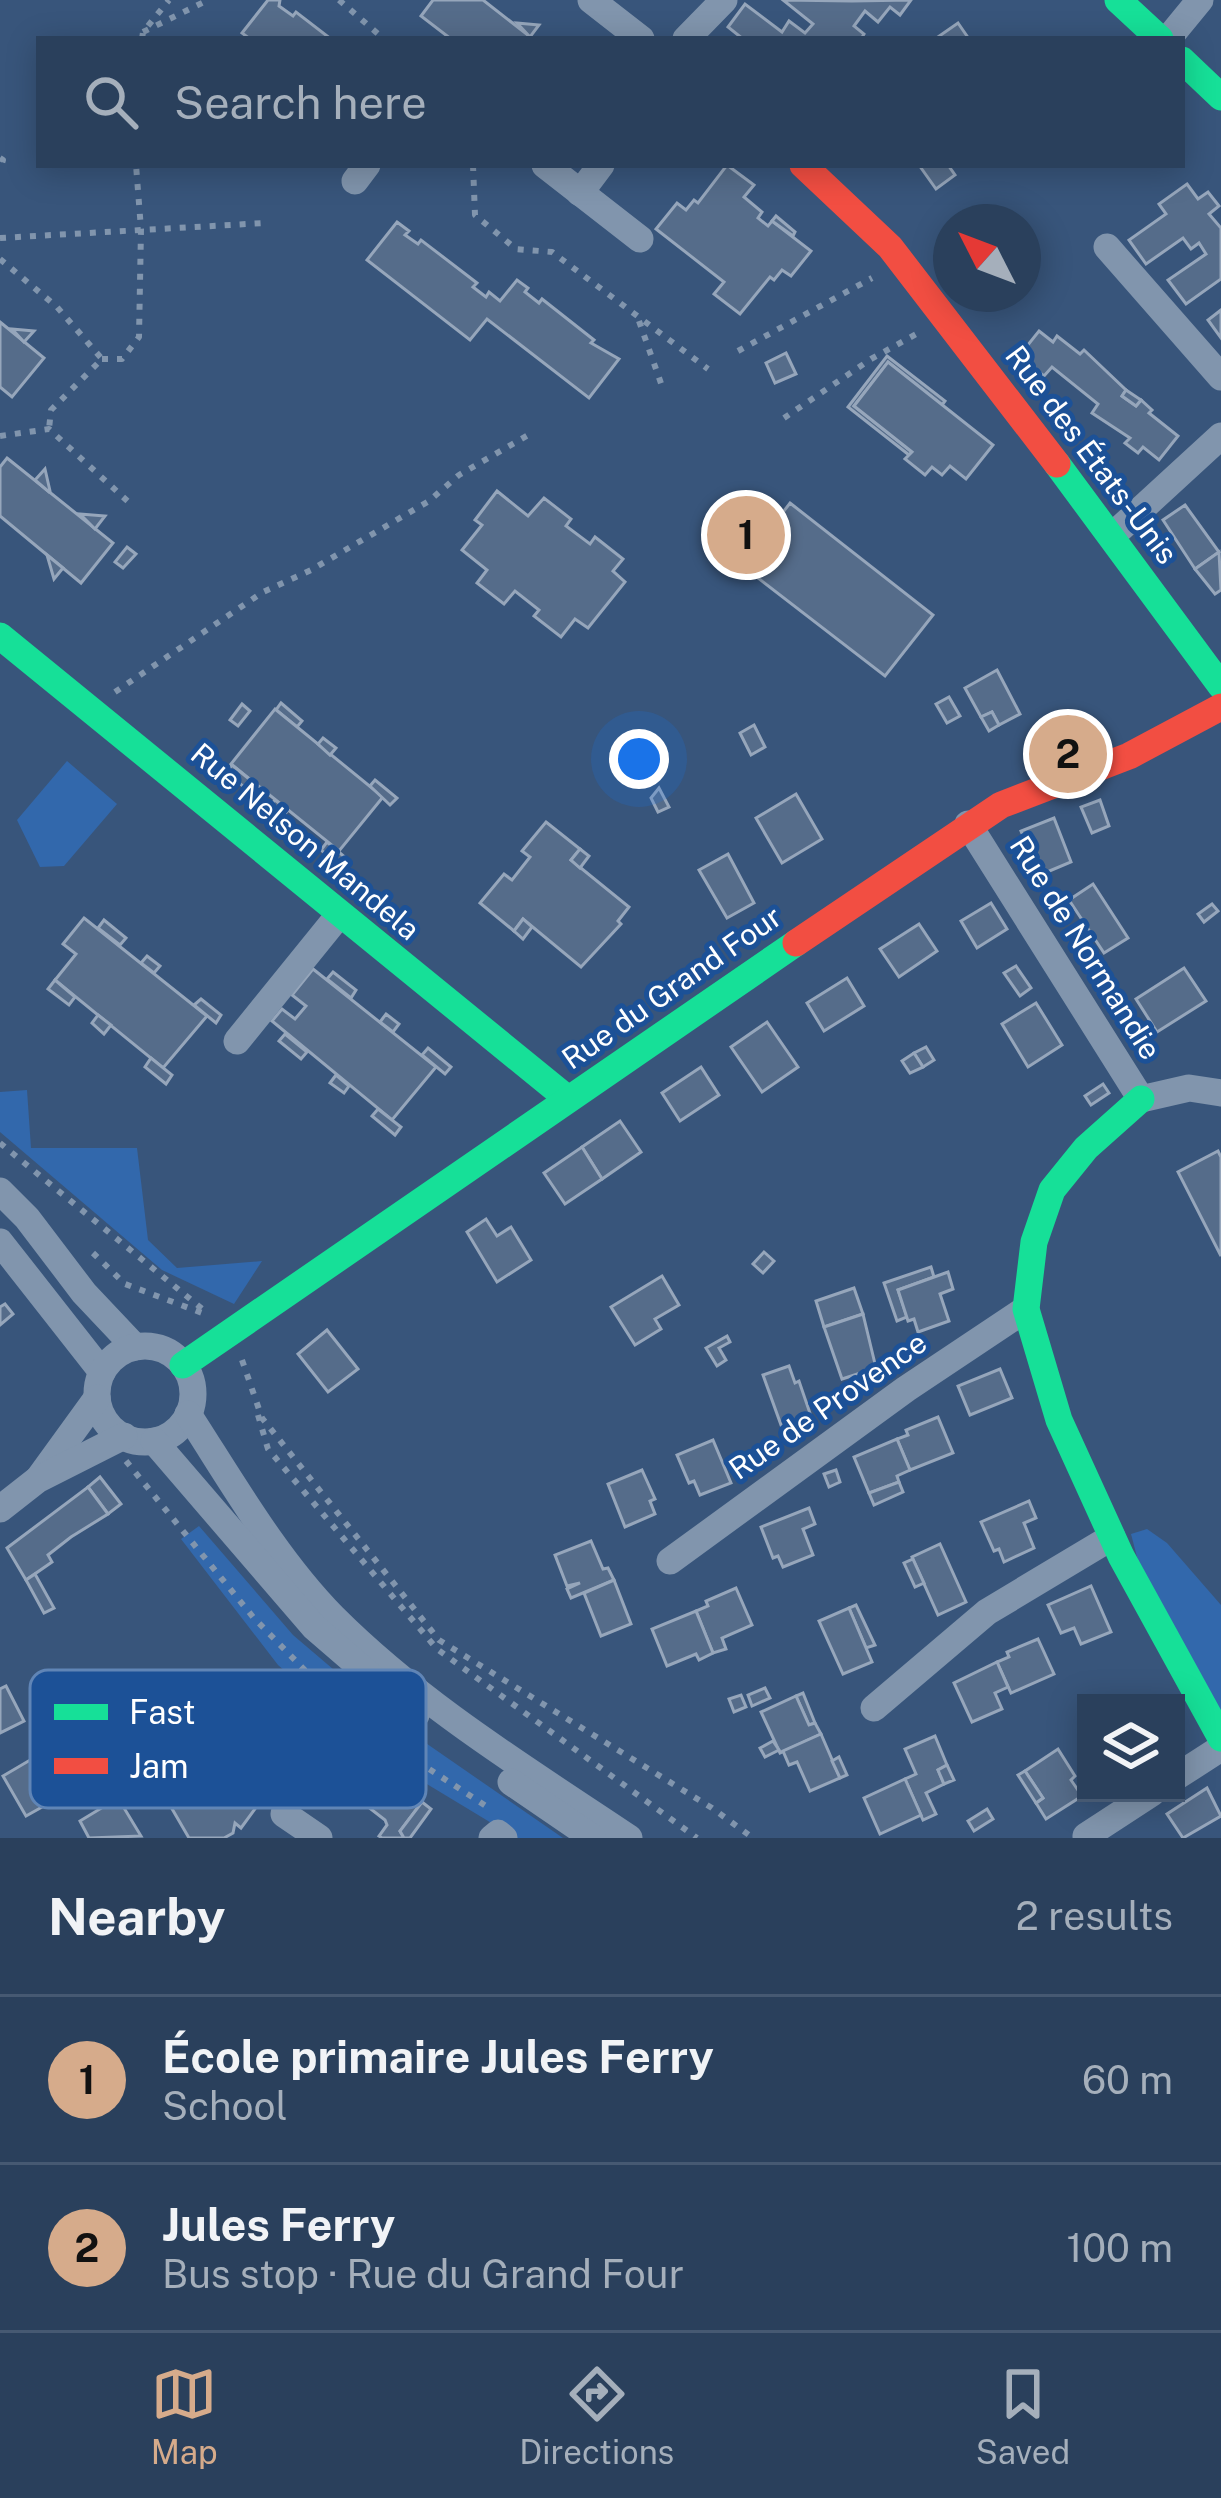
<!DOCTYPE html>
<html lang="en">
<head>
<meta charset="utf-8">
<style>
  :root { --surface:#2a405c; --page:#364b65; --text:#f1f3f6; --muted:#a5afbb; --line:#465972; --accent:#d6ab8b }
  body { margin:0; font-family:"Public Sans",sans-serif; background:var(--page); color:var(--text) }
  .controls { position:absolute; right:36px; bottom:36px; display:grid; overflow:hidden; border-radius:0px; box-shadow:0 6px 30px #0003 }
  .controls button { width:108px; height:108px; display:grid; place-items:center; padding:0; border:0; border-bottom:3px solid var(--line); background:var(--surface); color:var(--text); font:60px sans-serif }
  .compass { position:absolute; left:933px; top:204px; width:108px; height:108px; border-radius:50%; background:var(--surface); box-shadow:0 6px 30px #0003; rotate:312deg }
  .you { position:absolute; left:639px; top:759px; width:42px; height:42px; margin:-30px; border:9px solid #fff; border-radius:50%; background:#1a73e8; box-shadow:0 0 0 18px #1a73e833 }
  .badge { display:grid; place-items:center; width:78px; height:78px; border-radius:50%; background:var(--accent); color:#111; font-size:39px; font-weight:700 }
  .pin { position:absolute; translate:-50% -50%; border:6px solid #fff; box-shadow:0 3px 12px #0006 }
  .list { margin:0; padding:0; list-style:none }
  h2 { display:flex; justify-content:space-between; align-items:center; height:156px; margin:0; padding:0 48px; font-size:51px }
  h2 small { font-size:39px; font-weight:400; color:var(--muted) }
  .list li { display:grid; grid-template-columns:78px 1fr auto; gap:36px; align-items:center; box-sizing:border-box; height:168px; padding:0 48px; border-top:3px solid var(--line) }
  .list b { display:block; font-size:45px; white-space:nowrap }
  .list p { margin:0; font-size:39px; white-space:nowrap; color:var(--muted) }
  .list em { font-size:39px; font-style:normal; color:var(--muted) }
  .icon { flex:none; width:66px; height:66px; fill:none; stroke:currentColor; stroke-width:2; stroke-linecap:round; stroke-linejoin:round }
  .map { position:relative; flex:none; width:1221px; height:1838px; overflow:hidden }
  .search { position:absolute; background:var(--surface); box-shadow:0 6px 30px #0003; left:36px; right:36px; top:36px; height:132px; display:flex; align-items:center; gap:30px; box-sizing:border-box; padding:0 42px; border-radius:0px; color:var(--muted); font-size:45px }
  .sheet { height:492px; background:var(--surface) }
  nav { display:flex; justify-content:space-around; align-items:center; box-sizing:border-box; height:168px; border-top:3px solid var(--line); background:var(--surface); font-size:33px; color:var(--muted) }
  nav a { display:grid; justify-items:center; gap:6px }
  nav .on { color:var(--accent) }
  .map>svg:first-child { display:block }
  .green { fill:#3268ac }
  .building { fill:#556c8a; stroke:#96a6bb; stroke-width:3 }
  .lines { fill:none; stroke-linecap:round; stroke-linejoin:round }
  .path { stroke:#8195ad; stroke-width:6; stroke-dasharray:6 9; stroke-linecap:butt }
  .street { stroke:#8195ad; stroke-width:27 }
  .fast { stroke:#16e098; stroke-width:27 }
  .jam { stroke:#f24e42; stroke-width:27 }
  .labels { text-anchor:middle; stroke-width:10; stroke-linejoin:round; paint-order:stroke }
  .street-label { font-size:30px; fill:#fff; stroke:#1c5197 }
  .key { fill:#1c5197; stroke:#6085b6; stroke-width:3 }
  .key-label { font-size:33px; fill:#fff }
</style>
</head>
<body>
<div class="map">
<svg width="1221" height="1838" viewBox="0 0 1221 1838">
  <rect width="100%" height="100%" fill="#38557b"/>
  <!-- green -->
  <g class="green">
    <polygon points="67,761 117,804 64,866 40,867 17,820"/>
    <polygon points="27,1090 31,1148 137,1148 148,1240 177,1268 262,1261 234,1304 162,1270 0,1132 0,1092"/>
    <polygon points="199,1526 293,1635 394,1721 563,1838 516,1838 407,1772 340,1720 278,1665 181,1539"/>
    <polygon points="1147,1529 1167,1543 1221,1605 1221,1717 1142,1576 1131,1534"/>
  </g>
  <!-- building -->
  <g class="building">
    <polygon points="268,0 280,0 279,6 293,16 296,12 331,39 250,39 242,33"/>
    <polygon points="433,0 483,0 533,39 451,39 421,16"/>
    <polygon points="783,0 852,1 911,0 900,15 890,7 878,22 865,11 854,26 864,34 861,39 743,39 728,27 745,4 782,32 789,21 805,33 813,24"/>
    <polygon points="517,23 539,25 530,37"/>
    <polygon points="958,23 969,39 935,39"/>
    <polygon points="727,165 754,185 744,197 762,212 758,218 768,226 772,221 811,251 791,276 782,270 774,280 770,277 740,314 714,294 724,282 656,229 677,203 686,210 694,200 698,203"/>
    <polygon points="919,165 948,165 955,175 936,189"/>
    <polygon points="1187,184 1198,199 1208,192 1219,206 1209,214 1221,228 1221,279 1186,304 1168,280 1206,254 1199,243 1191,249 1183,238 1146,264 1129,240 1166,214 1159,204"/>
    <polygon points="776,216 795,232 793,236 772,221"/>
    <polygon points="397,222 409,231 405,235 418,244 421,240 477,283 473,287 486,297 489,292 500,301 517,280 528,288 525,292 539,303 542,299 594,340 591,343 619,359 589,398 487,319 470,340 367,260"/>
    <polygon points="1221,310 1221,338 1208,320"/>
    <polygon points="0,322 44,358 12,397 0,387"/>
    <polygon points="12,329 34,331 24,342"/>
    <polygon points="1039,331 1053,342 1057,336 1080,354 1084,350 1126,390 1122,396 1136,406 1141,400 1152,410 1149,413 1178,436 1159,460 1143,447 1138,453 1125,443 1130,438 1092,413 1098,404 1052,367 1044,376 1019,356"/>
    <polygon points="786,353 796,374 775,383 766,363"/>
    <polygon points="887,356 945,401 942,405 888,362 854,406 912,452 909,455 848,407"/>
    <polygon points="888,362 993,445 966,479 950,466 942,475 932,467 925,475 905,459 912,452 854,406"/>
    <polygon points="1126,390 1141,400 1136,406 1122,396"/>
    <polygon points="7,458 113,543 81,583 0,516 0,467"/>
    <polygon points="45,469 50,491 49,492 35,480"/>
    <polygon points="497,491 528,516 544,498 571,519 566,526 590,544 595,537 623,559 613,571 625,582 588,628 575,619 561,637 534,616 539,610 515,591 504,604 477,583 487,570 462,550 482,525 475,520"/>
    <polygon points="790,503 933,615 885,676 727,554 743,534 758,545"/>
    <polygon points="1185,505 1219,552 1195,569 1163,520"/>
    <polygon points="80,514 105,516 95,529"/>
    <polygon points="127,547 136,554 123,568 115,562"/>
    <polygon points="1219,552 1221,590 1215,594 1195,569"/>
    <polygon points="47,555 63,568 54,579"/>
    <polygon points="997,670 1020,714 999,725 992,712 981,717 965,688"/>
    <polygon points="949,697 960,716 947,723 936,704"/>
    <polygon points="281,703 302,721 297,727 276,710"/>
    <polygon points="242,704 250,711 238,726 230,720"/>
    <polygon points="275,709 383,797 339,851 231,764"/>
    <polygon points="992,712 999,725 989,731 981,717"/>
    <polygon points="754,725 765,747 751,755 740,733"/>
    <polygon points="323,738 336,748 330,755 318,744"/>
    <polygon points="232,765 254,783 248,790 226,773"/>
    <polygon points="375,780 397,798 390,805 370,786"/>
    <polygon points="659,788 669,807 658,812 651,798"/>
    <polygon points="796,794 822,839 782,863 756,818"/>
    <polygon points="275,800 288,810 282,818 268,808"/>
    <polygon points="1100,800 1109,826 1092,833 1081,807"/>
    <polygon points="1054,818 1071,862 1040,875 1021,831"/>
    <polygon points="546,822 580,849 571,860 629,907 618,921 621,924 581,967 523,919 514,931 480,903 504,874 512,880 530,857 522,851"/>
    <polygon points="327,842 347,859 341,867 321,850"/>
    <polygon points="580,849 589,856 580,868 571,860"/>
    <polygon points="728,854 754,903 727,918 699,870"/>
    <polygon points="1093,884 1128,938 1104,953 1069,900"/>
    <polygon points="991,903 1007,929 977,948 961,921"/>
    <polygon points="1212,904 1218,911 1204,922 1198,914"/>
    <polygon points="84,918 207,1016 163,1068 55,980 76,954 63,944"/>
    <polygon points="523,919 532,927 523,939 514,931"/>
    <polygon points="104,920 126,938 120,945 98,928"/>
    <polygon points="919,924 937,951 899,977 880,949"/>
    <polygon points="147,956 160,966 154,973 141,963"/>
    <polygon points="1016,966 1031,988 1020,996 1004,973"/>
    <polygon points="1184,968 1206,1001 1157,1032 1136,999"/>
    <polygon points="313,969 436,1067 392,1120 272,1021 282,1009 295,1019 306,1006 292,995"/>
    <polygon points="333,972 356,990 351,998 327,979"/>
    <polygon points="847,978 864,1006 824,1031 807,1003"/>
    <polygon points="55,980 75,997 69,1005 48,989"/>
    <polygon points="201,999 221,1015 216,1023 194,1005"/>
    <polygon points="1036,1003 1062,1045 1028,1067 1002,1024"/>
    <polygon points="386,1014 399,1024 393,1032 380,1022"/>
    <polygon points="98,1015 111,1025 104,1034 92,1023"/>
    <polygon points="767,1022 798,1067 762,1092 731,1047"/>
    <polygon points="285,1034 307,1052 301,1059 279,1041"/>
    <polygon points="926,1047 934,1060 923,1067 914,1053"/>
    <polygon points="428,1048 451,1067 445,1074 422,1055"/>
    <polygon points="914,1053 923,1067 910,1073 902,1061"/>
    <polygon points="151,1058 172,1075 166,1084 145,1067"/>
    <polygon points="701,1067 719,1095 680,1121 662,1093"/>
    <polygon points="336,1075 349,1086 344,1093 330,1083"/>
    <polygon points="1103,1084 1109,1093 1091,1105 1085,1096"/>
    <polygon points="378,1109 401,1127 395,1135 372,1116"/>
    <polygon points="620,1121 641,1152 602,1179 582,1147"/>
    <polygon points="582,1147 602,1179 565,1204 544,1173"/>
    <polygon points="1218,1151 1221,1157 1221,1256 1178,1172"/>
    <polygon points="486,1219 497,1236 511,1227 531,1260 497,1282 467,1232"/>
    <polygon points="764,1252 774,1261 763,1273 753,1264"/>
    <polygon points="931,1267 934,1277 898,1290 907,1317 897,1321 884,1283"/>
    <polygon points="948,1272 953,1289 940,1294 949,1321 918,1332 914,1319 908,1321 898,1290"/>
    <polygon points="662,1276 679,1305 655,1319 661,1329 635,1345 611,1307"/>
    <polygon points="854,1288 863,1314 824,1327 816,1301"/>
    <polygon points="5,1304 13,1314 0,1325 0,1307"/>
    <polygon points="863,1314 876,1368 842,1379 824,1327"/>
    <polygon points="327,1330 358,1369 328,1392 298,1354"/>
    <polygon points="727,1336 730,1342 719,1348 726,1360 717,1366 706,1348"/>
    <polygon points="789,1366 795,1383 799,1381 814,1425 785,1436 763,1375"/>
    <polygon points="1000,1369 1012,1398 970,1415 958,1386"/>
    <polygon points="938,1417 953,1453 910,1470 897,1439 908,1435 906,1430"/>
    <polygon points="897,1439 910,1470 897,1476 899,1482 869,1493 854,1457"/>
    <polygon points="713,1440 731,1483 700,1495 694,1481 689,1483 677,1455"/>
    <polygon points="642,1470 655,1499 650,1501 655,1514 625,1527 608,1484"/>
    <polygon points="836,1470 840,1482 829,1487 824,1474"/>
    <polygon points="100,1477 121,1504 108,1514 88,1487"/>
    <polygon points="899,1482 903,1492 874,1505 869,1493"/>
    <polygon points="88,1487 108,1514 71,1537 48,1555 52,1562 26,1580 7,1548"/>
    <polygon points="1029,1501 1036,1518 1024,1523 1034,1548 1004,1562 999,1549 994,1551 981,1522"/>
    <polygon points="809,1508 815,1524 803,1529 813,1555 783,1567 778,1556 773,1558 761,1527"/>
    <polygon points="591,1541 603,1569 608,1568 614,1580 571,1598 567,1589 580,1583 567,1586 555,1555"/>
    <polygon points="940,1544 966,1602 938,1615 912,1557"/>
    <polygon points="913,1559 924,1583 915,1587 904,1563"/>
    <polygon points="35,1574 54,1608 44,1613 26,1580"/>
    <polygon points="614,1580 631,1624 601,1636 584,1593"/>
    <polygon points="1091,1586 1111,1632 1081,1644 1074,1628 1061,1633 1048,1605"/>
    <polygon points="736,1588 752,1625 722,1638 726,1649 713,1653 696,1611 708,1606 706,1601"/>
    <polygon points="856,1605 875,1645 866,1648 849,1608"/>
    <polygon points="849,1608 872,1662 843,1674 819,1621"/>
    <polygon points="696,1611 713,1653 699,1660 696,1654 667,1666 652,1629"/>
    <polygon points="1038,1639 1054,1674 1011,1693 997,1662 1009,1657 1007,1652"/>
    <polygon points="997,1662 1008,1687 995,1693 1002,1709 972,1722 954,1683"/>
    <polygon points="6,1686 24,1721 0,1733 0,1689"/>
    <polygon points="765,1688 770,1698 752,1706 748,1695"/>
    <polygon points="803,1693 815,1723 809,1725 796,1696"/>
    <polygon points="741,1695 746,1707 734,1712 729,1699"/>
    <polygon points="796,1696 809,1725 815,1723 821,1734 780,1753 761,1712"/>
    <polygon points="821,1734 840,1778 810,1791 797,1762 789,1765 783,1751"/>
    <polygon points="935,1736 947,1765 938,1770 944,1784 926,1793 936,1814 923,1820 905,1779 916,1774 905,1749"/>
    <polygon points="773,1741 779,1750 765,1757 760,1748"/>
    <polygon points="1058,1749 1075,1776 1071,1780 1082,1796 1046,1819 1036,1803 1043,1798 1025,1771"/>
    <polygon points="366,1755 422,1802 400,1831 404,1838 382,1838 379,1836 387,1825 385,1820 358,1799 354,1804 338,1792"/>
    <polygon points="37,1756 60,1797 26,1816 3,1776"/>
    <polygon points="839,1757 847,1775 840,1778 832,1761"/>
    <polygon points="947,1765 954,1780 944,1784 938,1770"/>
    <polygon points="1025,1771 1043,1798 1036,1803 1018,1775"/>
    <polygon points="224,1775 260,1802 241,1828 235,1823 233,1833 224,1838 189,1838 171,1807 208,1786 213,1792"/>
    <polygon points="905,1779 921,1815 880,1834 864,1798"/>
    <polygon points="1207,1788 1221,1816 1183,1838 1167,1814"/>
    <polygon points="118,1798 141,1836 89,1838 80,1821"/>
    <polygon points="422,1802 431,1809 410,1838 404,1838 400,1831"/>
    <polygon points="987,1809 993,1819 974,1831 968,1821"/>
  </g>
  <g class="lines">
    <!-- path -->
    <g class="path">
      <polyline points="339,0 384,39"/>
      <polyline points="143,32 208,0"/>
      <polyline points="142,39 143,32 169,0"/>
      <polyline points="0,158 3,160 0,170"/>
      <polyline points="473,165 475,215 516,249 552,252 708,369"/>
      <polyline points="0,238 265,223"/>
      <polyline points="0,259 57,307 102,359 51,410 49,429"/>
      <polyline points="639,321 663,389"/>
      <polyline points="738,351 872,278"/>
      <polyline points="102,359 122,359 139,337 141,229 136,165"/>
      <polyline points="784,418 871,359 918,333"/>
      <polyline points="0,436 49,429 134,507"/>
      <polyline points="115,692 263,592 311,570 429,501 459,475 530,434"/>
      <polyline points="0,1143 206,1312"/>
      <polyline points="93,1253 125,1284 205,1314"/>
      <polyline points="242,1360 262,1418 439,1640 712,1808 753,1838"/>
      <polyline points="258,1415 268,1449 437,1649 697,1838"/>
      <polyline points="126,1461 253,1617 327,1693 403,1752 486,1806"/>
    </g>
    <!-- street -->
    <g class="street">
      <polyline points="591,0 641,39"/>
      <polyline points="686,39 724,0"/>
      <polyline points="1168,39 1200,0"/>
      <polyline points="545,165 640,239"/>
      <polyline points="355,181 367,165"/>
      <polyline points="580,193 601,165"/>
      <polyline points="1107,247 1221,377"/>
      <polyline points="1112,536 1221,436"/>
      <polyline points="968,824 1141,1099 1189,1088 1221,1093"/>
      <polyline points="237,1041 339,915"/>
      <polyline points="0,1191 27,1218 84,1293 135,1347"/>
      <polyline points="0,1242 102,1372"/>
      <circle cx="145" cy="1394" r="48"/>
      <path d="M 188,1414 C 232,1482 276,1559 333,1617 C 421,1705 526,1769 629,1838"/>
      <polyline points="154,1441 314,1627 416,1715"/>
      <polyline points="39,1478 97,1398"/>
      <polyline points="0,1509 37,1480 124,1436"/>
      <polyline points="670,1561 906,1389 1026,1309"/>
      <polyline points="874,1708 987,1612 1112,1537"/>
      <polyline points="1176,1777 1221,1748"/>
      <polyline points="511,1782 593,1838"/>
      <polyline points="284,1814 319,1838"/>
      <polyline points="1086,1836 1152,1793"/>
      <polyline points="492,1838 498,1833 504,1838"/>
    </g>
    <!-- fast -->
    <g class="fast">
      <polyline points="1118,0 1160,39"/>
      <polyline points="1182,60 1221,97"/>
      <polyline points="1057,464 1221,686"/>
      <polyline points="0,636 568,1099"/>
      <polyline points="1141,1099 1086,1148 1052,1190 1034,1242 1026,1309 1059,1420 1121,1556 1221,1738"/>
      <polyline points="183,1365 796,943"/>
    </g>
    <!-- jam -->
    <g class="jam">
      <polyline points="803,165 890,247 1057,464"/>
      <polyline points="796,943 1001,805 1129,756 1221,707"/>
    </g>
  </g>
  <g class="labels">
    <!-- street labels -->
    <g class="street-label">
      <text transform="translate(1091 455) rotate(53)" y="10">Rue des États-Unis</text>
      <text transform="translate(305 842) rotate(40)" y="10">Rue Nelson Mandela</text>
      <text transform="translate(1085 948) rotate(58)" y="10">Rue de Normandie</text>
      <text transform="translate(672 988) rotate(-35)" y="10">Rue du Grand Four</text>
      <text transform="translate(828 1406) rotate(-35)" y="10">Rue de Provence</text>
    </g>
  </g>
  <!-- legend -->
  <rect x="30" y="1670" width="396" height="138" rx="18" class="key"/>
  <rect x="54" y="1704" width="54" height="16" fill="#16e098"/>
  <rect x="54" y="1758" width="54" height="16" fill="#f24e42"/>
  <g class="key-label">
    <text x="129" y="1724">Fast</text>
    <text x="129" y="1778">Jam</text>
  </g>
</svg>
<div class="controls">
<button><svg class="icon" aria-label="layers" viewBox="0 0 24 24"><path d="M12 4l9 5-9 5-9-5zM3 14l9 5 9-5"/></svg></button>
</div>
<svg class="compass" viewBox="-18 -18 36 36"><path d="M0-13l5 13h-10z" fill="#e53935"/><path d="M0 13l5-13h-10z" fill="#a5afbb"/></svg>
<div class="you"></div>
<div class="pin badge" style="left:746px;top:535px">1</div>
<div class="pin badge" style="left:1068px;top:754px">2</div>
<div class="search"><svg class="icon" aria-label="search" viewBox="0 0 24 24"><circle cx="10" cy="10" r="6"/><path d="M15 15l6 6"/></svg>Search here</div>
</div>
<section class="sheet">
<h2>Nearby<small>2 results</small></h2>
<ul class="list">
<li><span class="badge">1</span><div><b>École primaire Jules Ferry</b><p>School</p></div><em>60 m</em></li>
<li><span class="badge">2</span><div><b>Jules Ferry</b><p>Bus stop · Rue du Grand Four</p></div><em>100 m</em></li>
</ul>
</section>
<nav>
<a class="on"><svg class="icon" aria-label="map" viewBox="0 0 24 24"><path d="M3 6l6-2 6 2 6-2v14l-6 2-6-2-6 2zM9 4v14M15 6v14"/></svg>Map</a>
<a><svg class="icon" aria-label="directions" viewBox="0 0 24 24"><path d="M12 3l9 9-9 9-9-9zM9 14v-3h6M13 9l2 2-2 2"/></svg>Directions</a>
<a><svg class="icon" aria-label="saved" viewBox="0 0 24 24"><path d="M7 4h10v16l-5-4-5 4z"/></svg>Saved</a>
</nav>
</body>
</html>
